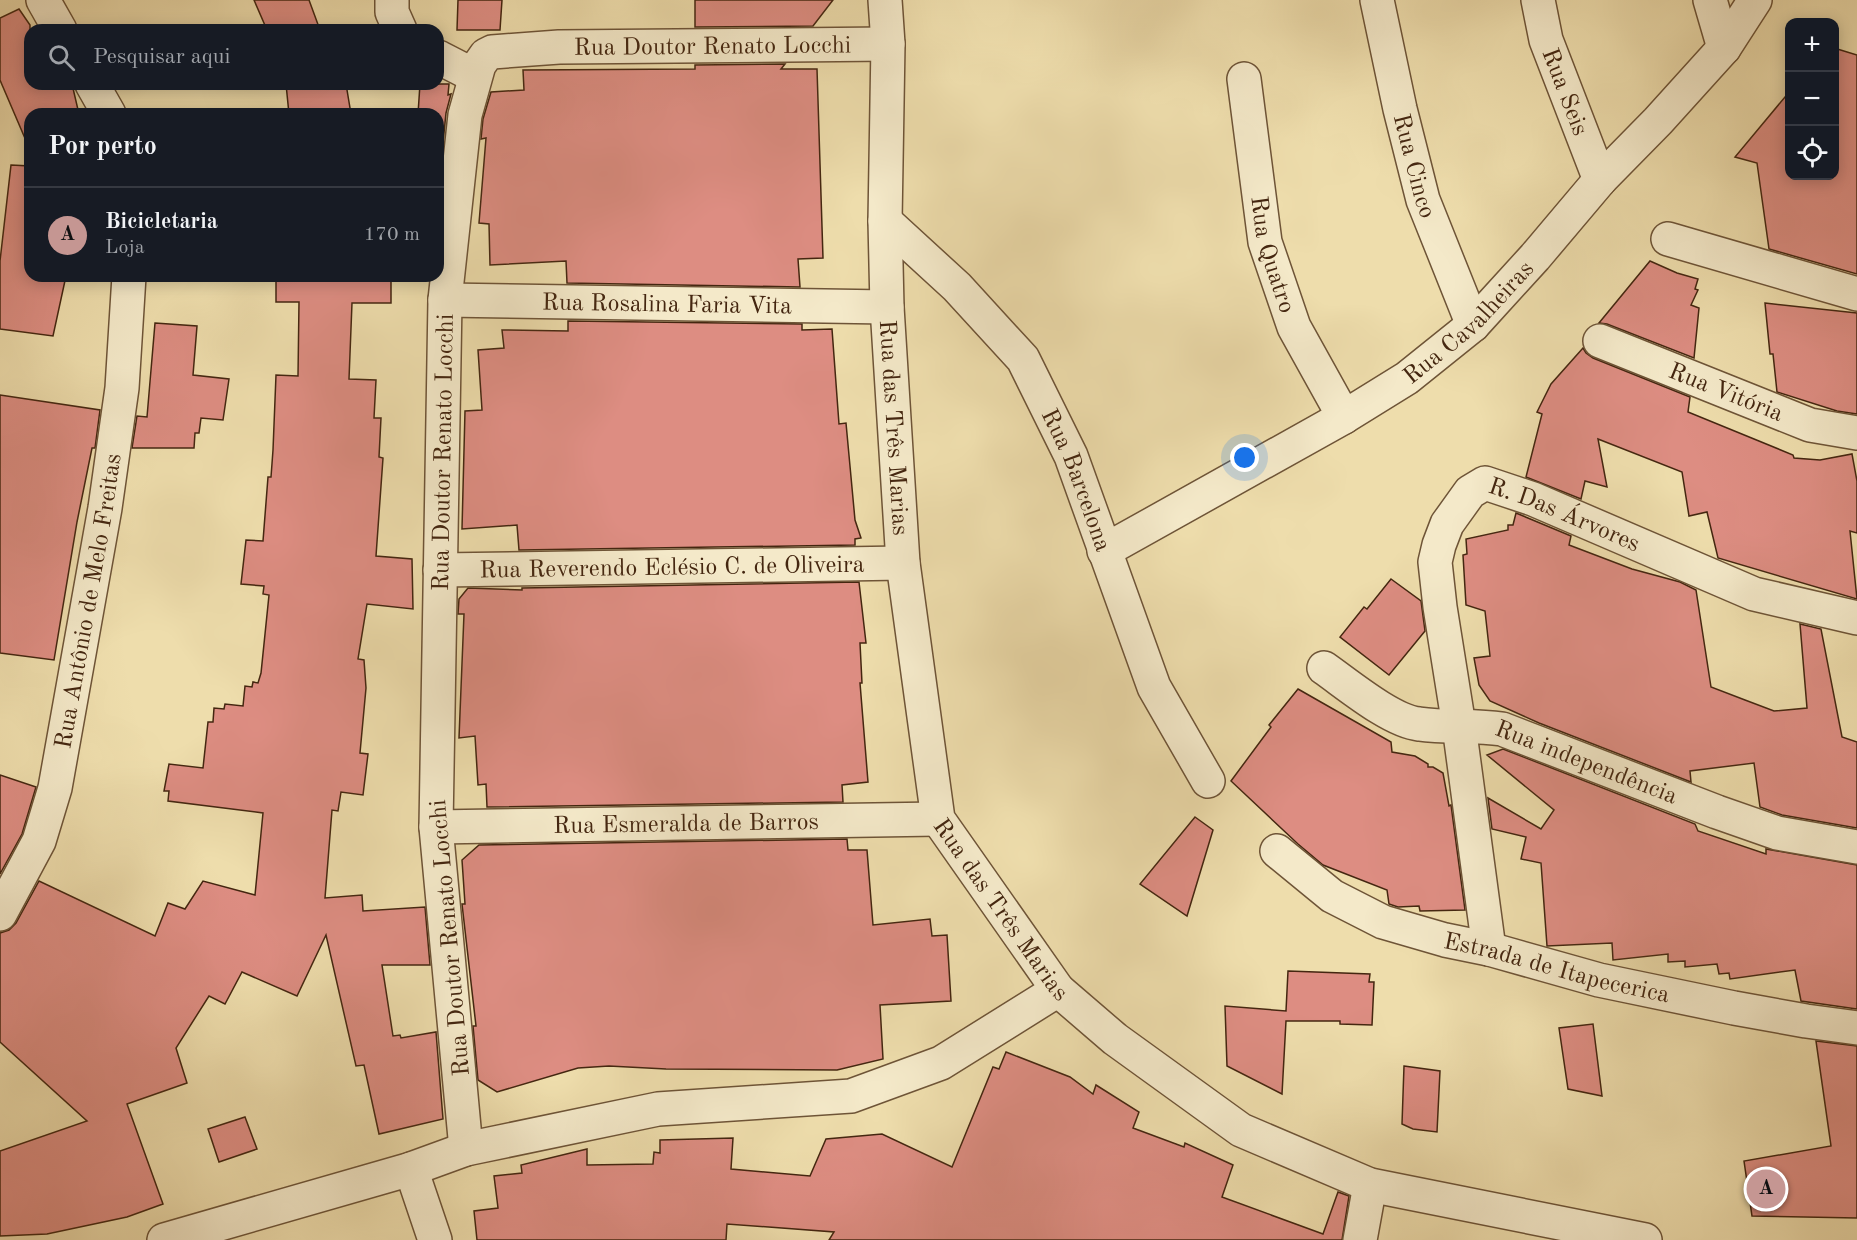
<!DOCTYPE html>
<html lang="pt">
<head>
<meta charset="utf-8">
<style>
  :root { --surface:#171b24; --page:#242831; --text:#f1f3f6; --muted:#9ea1a6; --line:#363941; --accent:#c59692 }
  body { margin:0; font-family:"Old Standard TT",serif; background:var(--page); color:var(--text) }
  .controls { position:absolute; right:18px; top:18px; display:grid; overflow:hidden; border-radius:12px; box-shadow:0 3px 15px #0003 }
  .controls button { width:54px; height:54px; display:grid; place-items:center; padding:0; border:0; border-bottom:2px solid var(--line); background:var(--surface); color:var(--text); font:30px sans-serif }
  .you { position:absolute; left:1245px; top:458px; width:21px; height:21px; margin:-15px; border:4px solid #fff; border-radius:50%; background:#1a73e8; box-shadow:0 0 0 9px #1a73e833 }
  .badge { display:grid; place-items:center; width:39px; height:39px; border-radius:50%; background:var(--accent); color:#111; font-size:20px; font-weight:700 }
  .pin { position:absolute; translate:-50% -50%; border:3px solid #fff; box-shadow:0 2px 6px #0006 }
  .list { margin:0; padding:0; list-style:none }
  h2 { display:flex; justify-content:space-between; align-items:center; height:78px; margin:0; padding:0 24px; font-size:26px }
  h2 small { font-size:20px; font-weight:400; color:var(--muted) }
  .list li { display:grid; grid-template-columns:39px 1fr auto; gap:18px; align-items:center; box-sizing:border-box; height:96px; padding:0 24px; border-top:2px solid var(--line) }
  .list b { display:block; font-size:22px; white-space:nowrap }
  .list p { margin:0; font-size:20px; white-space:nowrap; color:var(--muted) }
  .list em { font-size:20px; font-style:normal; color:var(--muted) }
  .icon { flex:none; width:33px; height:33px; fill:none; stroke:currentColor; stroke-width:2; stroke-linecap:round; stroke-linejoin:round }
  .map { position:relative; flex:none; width:1857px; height:1240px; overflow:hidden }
  .search { position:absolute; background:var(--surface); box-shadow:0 3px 15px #0003; left:24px; top:24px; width:420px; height:66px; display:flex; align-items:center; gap:15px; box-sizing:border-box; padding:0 21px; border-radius:18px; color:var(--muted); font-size:22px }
  .panel { position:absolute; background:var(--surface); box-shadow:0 3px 15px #0003; left:24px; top:108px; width:420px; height:174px; border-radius:18px }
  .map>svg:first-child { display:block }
  .building { fill:#dd8d82; stroke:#442610; stroke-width:1.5 }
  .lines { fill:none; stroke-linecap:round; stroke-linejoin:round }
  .minor-casing { stroke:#6e5437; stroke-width:36 }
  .tertiary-casing { stroke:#6e5437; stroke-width:36 }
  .minor { stroke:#f4e9c9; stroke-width:33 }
  .tertiary { stroke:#f4e9c9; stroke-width:33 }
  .labels { text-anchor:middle; stroke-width:4.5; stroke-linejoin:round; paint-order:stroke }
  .street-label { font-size:24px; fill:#442610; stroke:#f4e9c9 }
</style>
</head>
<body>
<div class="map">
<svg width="1857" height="1240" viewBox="0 0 1857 1240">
  <rect width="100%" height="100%" fill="#eeddac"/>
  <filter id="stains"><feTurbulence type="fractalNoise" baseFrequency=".00333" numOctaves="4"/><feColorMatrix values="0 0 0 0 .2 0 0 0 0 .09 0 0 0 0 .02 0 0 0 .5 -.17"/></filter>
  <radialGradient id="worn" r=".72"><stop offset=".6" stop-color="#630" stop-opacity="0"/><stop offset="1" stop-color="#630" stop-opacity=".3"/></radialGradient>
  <!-- building -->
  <g class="building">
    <polygon points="254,0 309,0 320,30 267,30"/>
    <polygon points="458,0 502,0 500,30 457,30"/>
    <polygon points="695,0 833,0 813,26 695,27"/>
    <polygon points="19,9 30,25 30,84 72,84 79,114 30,114 30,150 0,80 0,18"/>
    <polygon points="1834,48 1857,55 1857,274 1769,249 1757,163 1735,157 1790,91 1790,176 1834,176"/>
    <polygon points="785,64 781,69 817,69 823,258 798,259 800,287 567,283 566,261 490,265 489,224 479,223 486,138 481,139 483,119 491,92 524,90 523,70 695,69 695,65"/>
    <polygon points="286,84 346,84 351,114 289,114"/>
    <polygon points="420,84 449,84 448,95 451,94 446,113 443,143 438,144 438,114 418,114"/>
    <polygon points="11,165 30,166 30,276 66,276 53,336 0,329 0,261"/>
    <polygon points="1650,261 1677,273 1698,279 1695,289 1698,290 1691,305 1699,308 1694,358 1607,324 1599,323"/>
    <polygon points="276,276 391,276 391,303 352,303 349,379 376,380 374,418 381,418 379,457 383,458 376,556 412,559 413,609 367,604 358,659 364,660 366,688 360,753 368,754 363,795 341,792 338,811 332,810 325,898 362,895 363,911 425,907 430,965 382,965 393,1036 400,1035 401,1038 436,1032 443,1119 379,1134 364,1065 356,1066 326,935 297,996 242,972 225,1004 209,996 176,1048 187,1083 127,1104 163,1204 127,1217 47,1234 0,1236 0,1151 87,1121 0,1042 0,933 9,930 16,923 39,881 155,936 168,903 185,909 203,881 255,895 263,813 168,801 169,791 164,791 169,764 203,768 208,722 213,722 214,708 224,709 225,704 243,706 245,686 252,687 253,682 258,683 261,673 269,595 263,594 264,586 241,584 246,540 263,541 268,477 271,477 273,450 276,375 298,376 299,302 276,302"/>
    <polygon points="1765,303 1857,313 1857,414 1837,411 1777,392 1773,354 1770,354"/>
    <polygon points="568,321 802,324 802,330 832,329 839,424 846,423 855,520 861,538 855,539 855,545 519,550 517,525 462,529 465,411 482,410 478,350 504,348 502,330 568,331"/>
    <polygon points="155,323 197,326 193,375 229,379 223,420 201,418 199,433 195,433 194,448 132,448 137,416 147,417"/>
    <polygon points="1583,348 1586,353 1593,358 1690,397 1688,412 1793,455 1794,458 1820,460 1852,454 1857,481 1857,533 1850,531 1857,599 1718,558 1707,512 1689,516 1682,472 1598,439 1607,487 1585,481 1581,499 1526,477 1542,414 1537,412 1551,384"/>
    <polygon points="0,395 100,410 95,448 92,448 77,522 54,660 0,653"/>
    <polygon points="1516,513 1571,536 1569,545 1632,569 1680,582 1696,590 1711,687 1745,700 1774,711 1807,708 1800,624 1821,629 1842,737 1857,742 1857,828 1782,815 1760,807 1754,763 1690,771 1691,782 1539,723 1490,701 1479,685 1474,658 1490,656 1485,611 1466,605 1463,555 1467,554 1466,539 1508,530 1508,525 1513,525"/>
    <polygon points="1391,579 1421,601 1425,631 1389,675 1340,637 1364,607 1367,609"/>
    <polygon points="859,582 866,643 860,643 862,683 860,683 868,782 842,785 843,802 487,807 486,784 478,785 475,736 459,738 464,614 458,614 459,599 468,588 522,590 522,588"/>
    <polygon points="1298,689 1391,742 1392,752 1415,756 1428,764 1428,767 1433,767 1443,773 1449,806 1451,805 1465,910 1420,911 1419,906 1398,907 1389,904 1387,890 1323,865 1298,844 1231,781 1271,727 1269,725"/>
    <polygon points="1503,749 1695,824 1698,831 1766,854 1766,849 1857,865 1857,1009 1801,1001 1795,970 1730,979 1729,973 1719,974 1717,964 1685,967 1685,961 1668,962 1668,954 1613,960 1612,943 1547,946 1541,863 1521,859 1526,837 1492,829 1488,798 1541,829 1554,810 1487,755"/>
    <polygon points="0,775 36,787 22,834 0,874"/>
    <polygon points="1195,817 1213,830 1187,916 1140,884"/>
    <polygon points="847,839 848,850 867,850 873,925 930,919 932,936 947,935 951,1001 880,1005 883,1059 837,1070 666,1069 609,1066 578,1068 497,1092 478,1080 473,1026 476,1026 462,904 465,904 462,860 479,845"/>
    <polygon points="1288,971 1370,974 1369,982 1374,982 1372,1025 1340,1024 1340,1021 1286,1021 1282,1094 1227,1066 1225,1006 1286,1011"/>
    <polygon points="1593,1024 1602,1096 1568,1089 1559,1028"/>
    <polygon points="1816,1041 1857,1046 1857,1218 1752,1216 1744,1161 1831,1146"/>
    <polygon points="1006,1052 1070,1077 1093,1094 1096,1085 1139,1112 1133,1128 1184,1147 1185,1143 1233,1165 1222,1197 1323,1234 1338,1192 1349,1196 1342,1240 829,1240 834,1232 727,1224 726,1240 477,1240 474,1211 498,1208 494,1176 522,1173 521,1165 587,1149 587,1165 653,1164 654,1152 660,1153 660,1140 733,1138 731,1169 810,1176 826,1139 882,1134 952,1167 993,1067 999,1069"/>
    <polygon points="1404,1066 1440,1071 1437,1132 1413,1129 1402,1124"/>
    <polygon points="245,1117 257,1149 219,1162 208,1129"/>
  </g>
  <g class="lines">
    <defs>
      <g id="minor">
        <polyline points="43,0 60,30"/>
        <polyline points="392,0 392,12 400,30"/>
        <path id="s1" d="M 1377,0 L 1400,109 L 1423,200 L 1473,325"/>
        <path id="s2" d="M 1538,0 L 1546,40 L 1600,180"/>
        <polyline points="1710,0 1724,48"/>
        <polyline points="438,57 475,76"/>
        <path id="s3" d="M 1244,79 L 1265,242 L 1294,327 L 1344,417"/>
        <polyline points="92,84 109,114"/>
        <path id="s4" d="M 885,221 L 957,287 L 1023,359 L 1071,456 L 1154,687 L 1208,781"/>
        <polyline points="1668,239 1857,294"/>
        <path id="s5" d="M 445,300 L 887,307"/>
        <path id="s6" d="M 1600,341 L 1810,425 L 1857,433"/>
        <path id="s7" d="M 1104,551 L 1344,417 L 1407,378 L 1473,325 L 1535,257 L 1600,180 L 1658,121 L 1724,48 L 1755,0"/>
        <path id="s8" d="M 440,570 L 903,563"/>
        <path id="s9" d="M 1324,668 C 1347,684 1391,721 1419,724 C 1446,728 1474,725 1502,729 L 1717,812 L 1777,833 L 1857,847"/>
        <path id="s10" d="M 436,827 L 938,819"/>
        <path id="s11" d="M 1277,851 L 1332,896 L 1383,922 L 1445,940 L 1489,949 L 1599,980 L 1734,1008 L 1806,1021 L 1857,1028"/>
        <path id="s12" d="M 0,914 L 39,841 L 55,788 L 105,508 L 122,388 L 129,276"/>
        <path id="s13" d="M 1489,949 L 1459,726 L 1440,607 L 1435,562 L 1439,545 L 1447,524 L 1470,492 L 1485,483 L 1533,499 L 1754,594 L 1857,618"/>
        <path id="s14" d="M 466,1149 L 436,827 L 445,300 L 465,115 L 479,65 L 486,55 L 492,52 L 559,47 L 888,44"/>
        <polyline points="411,1169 435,1240"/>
        <polyline points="164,1240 411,1169 466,1149 658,1109 851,1096 941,1063 1058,990"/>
        <polyline points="1360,1240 1370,1185"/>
      </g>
      <g id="tertiary">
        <path id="s15" d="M 885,0 L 888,44 L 885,221 L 887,307 L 903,563 L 938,819 L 1058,990 L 1115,1039 L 1241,1130 L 1370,1185 L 1645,1240"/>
      </g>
    </defs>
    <!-- minor casing -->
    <use href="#minor" class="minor-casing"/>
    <!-- tertiary casing -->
    <use href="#tertiary" class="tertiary-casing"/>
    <!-- minor -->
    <use href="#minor" class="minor"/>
    <!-- tertiary -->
    <use href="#tertiary" class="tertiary"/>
  </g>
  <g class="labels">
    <!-- street labels -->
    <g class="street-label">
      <text dy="8" stroke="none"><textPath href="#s14" startOffset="1328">Rua Doutor Renato Locchi</textPath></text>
      <text dy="8" stroke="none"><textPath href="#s2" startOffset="96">Rua Seis</textPath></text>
      <text dy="8" stroke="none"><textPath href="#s1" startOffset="170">Rua Cinco</textPath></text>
      <text dy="8" stroke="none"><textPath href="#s3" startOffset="178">Rua Quatro</textPath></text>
      <text dy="8" stroke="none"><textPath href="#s5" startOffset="222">Rua Rosalina Faria Vita</textPath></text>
      <text dy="8" stroke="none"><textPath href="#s7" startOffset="432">Rua Cavalheiras</textPath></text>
      <text dy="8" stroke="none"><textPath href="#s6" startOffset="136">Rua Vitória</textPath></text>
      <text dy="8" stroke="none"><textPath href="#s15" startOffset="428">Rua das Três Marias</textPath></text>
      <text dy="8" stroke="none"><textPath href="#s14" startOffset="698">Rua Doutor Renato Locchi</textPath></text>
      <text dy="8" stroke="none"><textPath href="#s4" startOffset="328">Rua Barcelona</textPath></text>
      <text dy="8" stroke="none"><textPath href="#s13" startOffset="573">R. Das Árvores</textPath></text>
      <text dy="8" stroke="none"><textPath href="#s8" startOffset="232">Rua Reverendo Eclésio C. de Oliveira</textPath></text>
      <text dy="8" stroke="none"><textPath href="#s12" startOffset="328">Rua Antônio de Melo Freitas</textPath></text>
      <text dy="8" stroke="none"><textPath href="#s9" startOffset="285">Rua independência</textPath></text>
      <text dy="8" stroke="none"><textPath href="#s10" startOffset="250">Rua Esmeralda de Barros</textPath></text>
      <text dy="8" stroke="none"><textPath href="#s15" startOffset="932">Rua das Três Marias</textPath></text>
      <text transform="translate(449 938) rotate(-95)" y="8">Rua Doutor Renato Locchi</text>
      <text dy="8" stroke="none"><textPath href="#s11" startOffset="308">Estrada de Itapecerica</textPath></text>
    </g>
  </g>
  <rect width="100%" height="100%" filter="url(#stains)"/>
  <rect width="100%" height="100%" fill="url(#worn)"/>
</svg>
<div class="controls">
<button>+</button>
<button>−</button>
<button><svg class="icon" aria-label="locate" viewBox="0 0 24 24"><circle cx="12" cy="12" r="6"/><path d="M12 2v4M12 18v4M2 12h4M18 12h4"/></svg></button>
</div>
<div class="you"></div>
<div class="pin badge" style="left:1766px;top:1189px">A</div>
<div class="search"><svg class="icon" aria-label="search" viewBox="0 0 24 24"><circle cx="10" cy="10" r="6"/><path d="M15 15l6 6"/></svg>Pesquisar aqui</div>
<section class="panel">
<h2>Por perto<small></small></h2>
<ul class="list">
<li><span class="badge">A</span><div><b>Bicicletaria</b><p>Loja</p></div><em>170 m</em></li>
</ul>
</section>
</div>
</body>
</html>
